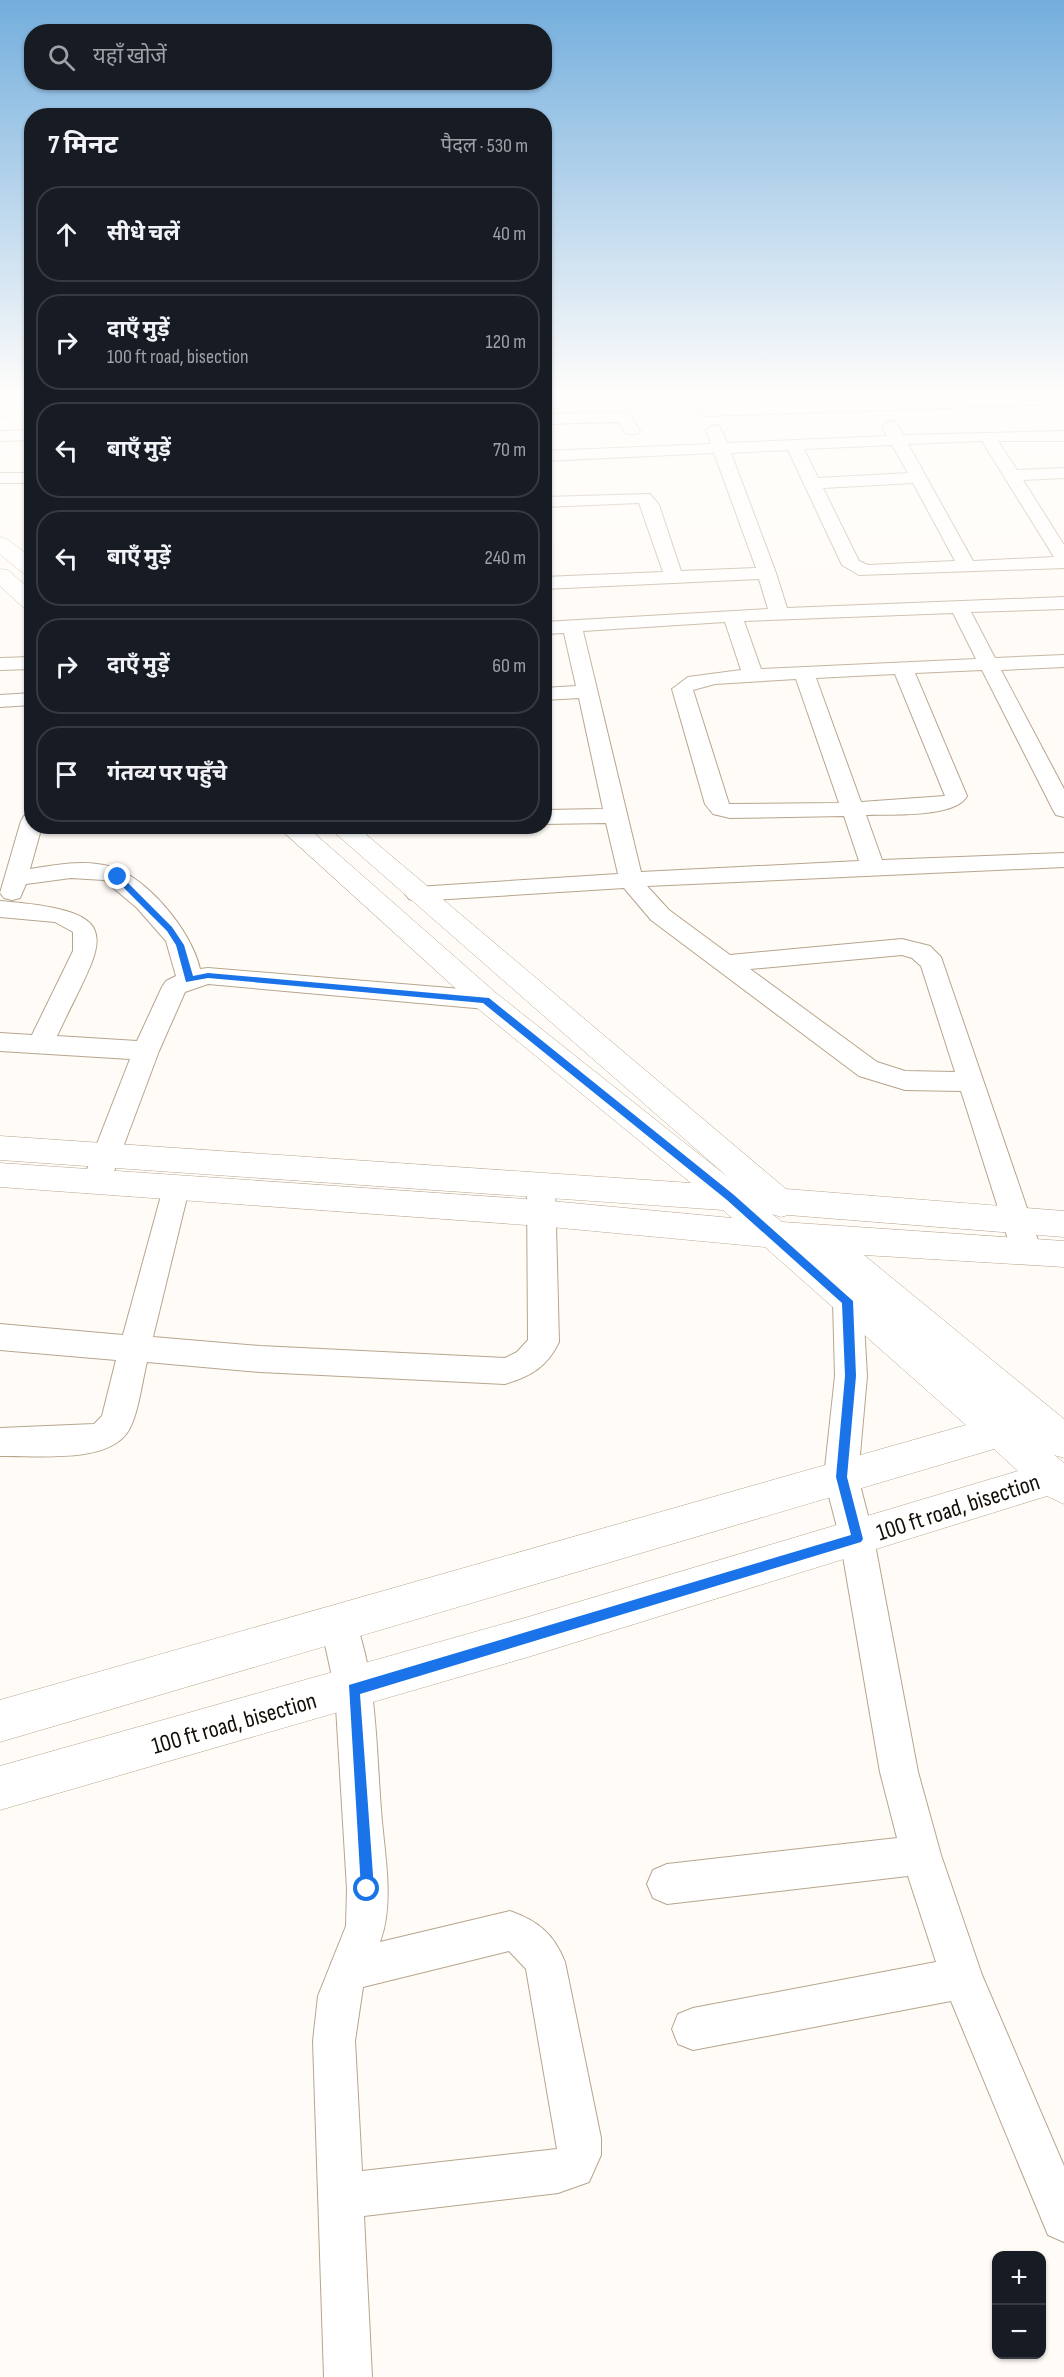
<!DOCTYPE html>
<html lang="hi">
<head>
<meta charset="utf-8">
<style>
  :root { --surface:#171b24; --page:#20242c; --text:#f1f3f6; --muted:#9ea1a6; --line:#363941 }
  body { margin:0; font-family:"Sofia Sans Condensed","Noto Sans Devanagari",sans-serif; background:var(--page); color:var(--text) }
  .controls { position:absolute; right:18px; bottom:18px; display:grid; overflow:hidden; border-radius:12px; box-shadow:0 2px 4px #0004 }
  .controls button { width:54px; height:54px; display:grid; place-items:center; padding:0; border:0; border-bottom:2px solid var(--line); background:var(--surface); color:var(--text); font:30px sans-serif }
  .stop { position:absolute; width:18px; height:18px; margin:-14px; border:4px solid #1a73e8; border-radius:50%; background:#fff }
  .stop.end { background:#1a73e8; border-color:#fff; box-shadow:0 2px 6px #0008 }
  .list { margin:0; padding:0; list-style:none }
  h2 { display:flex; justify-content:space-between; align-items:center; height:78px; margin:0; padding:0 24px; font-size:26px }
  h2 small { font-size:20px; font-weight:400; color:var(--muted) }
  .list li { display:grid; grid-template-columns:39px 1fr auto; gap:18px; align-items:center; box-sizing:border-box; height:96px; margin:0 12px 12px; padding:0 12px; border:2px solid var(--line); border-radius:24px }
  .list b { display:block; font-size:22px; white-space:nowrap }
  .list p { margin:0; font-size:20px; white-space:nowrap; color:var(--muted) }
  .list em { font-size:20px; font-style:normal; color:var(--muted) }
  .icon { flex:none; width:33px; height:33px; fill:none; stroke:currentColor; stroke-width:2; stroke-linecap:round; stroke-linejoin:round }
  .map { position:relative; flex:none; width:1064px; height:2377px; overflow:hidden }
  .search { position:absolute; background:var(--surface); box-shadow:0 2px 4px #0004; left:24px; top:24px; width:528px; height:66px; display:flex; align-items:center; gap:15px; box-sizing:border-box; padding:0 21px; border-radius:24px; color:var(--muted); font-size:22px }
  .panel { position:absolute; background:var(--surface); box-shadow:0 2px 4px #0004; left:24px; top:108px; width:528px; height:726px; border-radius:24px }
  .map>svg:first-child { display:block }
  .lines { fill:none; stroke-linecap:round; stroke-linejoin:round }
  .street-casing { stroke:#b7a58d; stroke-width:2 }
  .secondary-casing { stroke:#b7a58d; stroke-width:1 }
  .street { fill:#fff; fill-rule:evenodd }
  .secondary { fill:#fff; fill-rule:evenodd }
  .route { fill:#1a73e8 }
  .labels { text-anchor:middle; stroke-width:4.5; stroke-linejoin:round; paint-order:stroke }
  .near-street-label { font-size:24px; fill:#140e06; stroke:#fff }
</style>
</head>
<body>
<div class="map">
<svg width="1064" height="2377" viewBox="0 0 1064 2377">
  <rect width="100%" height="100%" fill="#fffbf6"/>
  <g class="lines">
    <defs>
      <g id="street">
        <polygon points="18,395 32,395 32,400 0,419 0,407"/>
        <polygon points="1055,395 1064,395 1064,404 707,416 699,411 707,406"/>
        <polygon points="624,412 630,414 640,431 638,434 626,434 619,422 544,424 544,414"/>
        <path d="M 890,421 L 896,423 L 903,435 L 1064,431 L 1064,441 L 998,441 L 1017,470 L 1064,468 L 1064,478 L 1023,480 L 1064,545 L 1064,568 L 859,575 L 842,565 L 788,450 L 731,453 L 776,573 L 787,608 L 1064,597 L 1064,609 L 971,612 L 995,658 L 1064,655 L 1064,667 L 1001,670 L 1064,789 L 1064,817 L 1056,815 L 1053,810 L 982,670 L 915,673 L 967,796 C 956,818 890,814 866,815 L 882,860 L 1064,853 L 1064,867 L 647,886 L 669,910 L 730,955 L 902,939 L 930,946 L 941,957 L 1042,1252 L 1037,1260 L 1027,1264 L 1017,1260 L 1012,1252 L 961,1091 L 905,1090 L 859,1076 L 651,920 L 624,888 L 417,901 L 409,899 L 405,894 L 409,889 L 417,887 L 618,874 L 606,823 L 544,824 L 544,810 L 603,809 L 579,698 L 544,700 L 544,688 L 576,686 L 564,633 L 544,634 L 544,622 L 768,609 L 759,579 L 544,589 L 544,577 L 663,572 L 639,503 L 544,507 L 544,497 L 650,494 L 659,505 L 681,571 L 756,568 L 714,453 L 544,461 L 544,451 L 711,444 L 706,430 L 714,425 L 720,427 L 727,443 L 887,436 L 882,426 ZM 982,441 L 1054,557 L 973,561 L 908,444 ZM 892,445 L 908,473 L 818,478 L 804,449 ZM 913,483 L 955,561 L 868,565 L 859,561 L 823,488 ZM 953,613 L 976,659 L 761,669 L 744,621 ZM 725,622 L 741,670 L 688,677 L 672,689 L 705,804 L 713,814 L 730,818 L 844,816 L 859,861 L 641,872 L 583,631 ZM 895,674 L 945,796 L 861,802 L 816,678 ZM 796,679 L 839,803 L 729,804 L 693,690 L 715,684 ZM 902,955 L 912,958 L 921,966 L 955,1072 L 905,1071 L 877,1062 L 750,969 Z"/>
        <polygon points="32,430 32,440 0,441 0,431"/>
        <rect x="0" y="473" width="32" height="10"/>
        <polygon points="32,657 32,669 0,670 0,658"/>
        <polygon points="32,693 32,705 0,707 0,695"/>
        <path d="M 32,814 L 32,826 L 42,826 L 30,869 C 54,865 80,860 104,865 C 144,872 192,931 200,969 L 208,968 L 486,991 L 495,994 L 499,1000 L 495,1006 L 486,1009 L 208,984 L 185,992 L 159,1051 L 110,1182 L 106,1190 L 96,1193 L 86,1190 L 82,1182 L 130,1059 L 0,1051 L 0,1033 L 32,1035 L 73,951 L 73,932 L 55,922 L 0,917 L 0,901 C 135,912 103,938 57,1036 L 137,1041 L 162,987 L 166,981 L 176,976 L 166,941 L 137,908 L 104,880 L 71,878 L 26,884 L 20,898 L 12,900 L 4,898 L 0,893 L 21,821 L 24,816 Z"/>
        <path d="M 541,1176 L 551,1179 L 555,1187 L 559,1342 C 547,1367 531,1376 505,1384 L 260,1372 L 147,1362 C 142,1381 138,1418 127,1433 C 105,1464 35,1455 0,1456 L 0,1428 L 94,1424 L 102,1416 L 116,1360 L 0,1350 L 0,1324 L 123,1335 L 165,1181 L 175,1178 L 185,1181 L 189,1189 L 153,1337 L 260,1346 L 505,1358 L 517,1352 L 528,1340 L 527,1187 L 531,1179 Z"/>
        <path d="M 861,1277 L 872,1281 L 876,1289 L 863,1305 L 867,1376 L 858,1477 L 874,1539 L 918,1772 L 941,1855 L 982,1975 L 1064,2166 L 1064,2242 L 1048,2235 L 951,2001 L 693,2050 L 678,2044 L 672,2029 L 678,2014 L 693,2008 L 936,1962 L 908,1876 L 667,1904 L 653,1898 L 647,1884 L 653,1870 L 667,1864 L 897,1838 L 880,1772 L 840,1539 L 824,1477 L 835,1376 L 833,1301 C 839,1289 848,1281 861,1277 Z"/>
        <path d="M 338,1605 L 351,1610 C 377,1671 376,1745 381,1810 C 384,1852 395,1902 380,1942 L 510,1911 C 538,1921 554,1934 565,1962 L 601,2138 L 601,2155 L 589,2182 L 558,2193 L 364,2216 L 372,2377 L 324,2377 L 313,2041 L 318,1996 L 346,1926 L 347,1889 L 335,1690 L 320,1622 L 325,1610 ZM 509,1951 L 526,1969 L 557,2149 L 362,2171 L 355,2041 L 363,1987 Z"/>
      </g>
      <g id="secondary">
        <polygon points="0,537 7,539 32,558 32,575 24,574 0,554"/>
        <polygon points="0,569 8,570 32,591 32,609 24,608 0,586"/>
        <polygon points="277,826 306,826 496,993 729,1178 327,826 356,826 786,1189 1064,1211 1064,1237 788,1215 781,1217 772,1214 782,1222 1064,1241 1064,1267 864,1255 1064,1419 1064,1458 1054,1455 1064,1463 1064,1504 1047,1496 528,1657 0,1810 0,1766 528,1617 1018,1471 994,1449 0,1742 0,1700 966,1425 765,1247 540,1226 0,1187 0,1163 540,1200 732,1218 723,1210 0,1160 0,1136 691,1183 476,1007"/>
      </g>
    </defs>
    <!-- street casing -->
    <use href="#street" class="street-casing"/>
    <!-- secondary casing -->
    <use href="#secondary" class="secondary-casing"/>
    <!-- street -->
    <use href="#street" class="street"/>
    <!-- secondary -->
    <use href="#secondary" class="secondary"/>
  </g>
  <!-- sky -->
  <linearGradient id="sky" x2="0" y2="1"><stop stop-color="#73aedd"/><stop offset="0.54" stop-color="#fffdfb"/><stop offset="1" stop-color="#fffdfb" stop-opacity="0"/></linearGradient>
  <rect width="1064" height="727" fill="url(#sky)"/>
  <!-- route -->
  <polygon class="route" points="115,875 120,875 172,927 184,945 193,976 208,973 489,998 734,1195 853,1301 856,1376 847,1477 863,1539 861,1542 360,1694 374,1889 367,1896 361,1889 349,1685 851,1535 836,1477 845,1376 842,1303 727,1200 483,1003 208,978 186,982 176,945 167,931 115,879"/>
  <g class="labels">
    <!-- near-street labels -->
    <g class="near-street-label">
      <text transform="translate(958 1507) rotate(-18)" y="8">100 ft road, bisection</text>
      <text transform="translate(234 1723) rotate(-16)" y="8">100 ft road, bisection</text>
    </g>
  </g>
</svg>
<div class="controls">
<button>+</button>
<button>−</button>
</div>
<div class="stop" style="left:367px;top:1889px"></div>
<div class="stop end" style="left:118px;top:877px"></div>
<div class="search"><svg class="icon" aria-label="search" viewBox="0 0 24 24"><circle cx="10" cy="10" r="6"/><path d="M15 15l6 6"/></svg>यहाँ खोजें</div>
<section class="panel">
<h2>7 मिनट<small>पैदल · 530 m</small></h2>
<ul class="list">
<li><svg class="icon" aria-label="ahead" viewBox="0 0 24 24"><path d="M12 20V5M6 11l6-6 6 6"/></svg><div><b>सीधे चलें</b></div><em>40 m</em></li>
<li><svg class="icon" aria-label="right" viewBox="0 0 24 24"><path d="M7 20v-9h11M14 6l5 5-5 5"/></svg><div><b>दाएँ मुड़ें</b><p>100 ft road, bisection</p></div><em>120 m</em></li>
<li><svg class="icon" aria-label="left" viewBox="0 0 24 24"><path d="M17 20v-9H6M10 6l-5 5 5 5"/></svg><div><b>बाएँ मुड़ें</b></div><em>70 m</em></li>
<li><svg class="icon" aria-label="left" viewBox="0 0 24 24"><path d="M17 20v-9H6M10 6l-5 5 5 5"/></svg><div><b>बाएँ मुड़ें</b></div><em>240 m</em></li>
<li><svg class="icon" aria-label="right" viewBox="0 0 24 24"><path d="M7 20v-9h11M14 6l5 5-5 5"/></svg><div><b>दाएँ मुड़ें</b></div><em>60 m</em></li>
<li><svg class="icon" aria-label="arrive" viewBox="0 0 24 24"><path d="M6 21V4h12l-3 4 3 4H6"/></svg><div><b>गंतव्य पर पहुँचे</b></div></li>
</ul>
</section>
</div>
</body>
</html>
